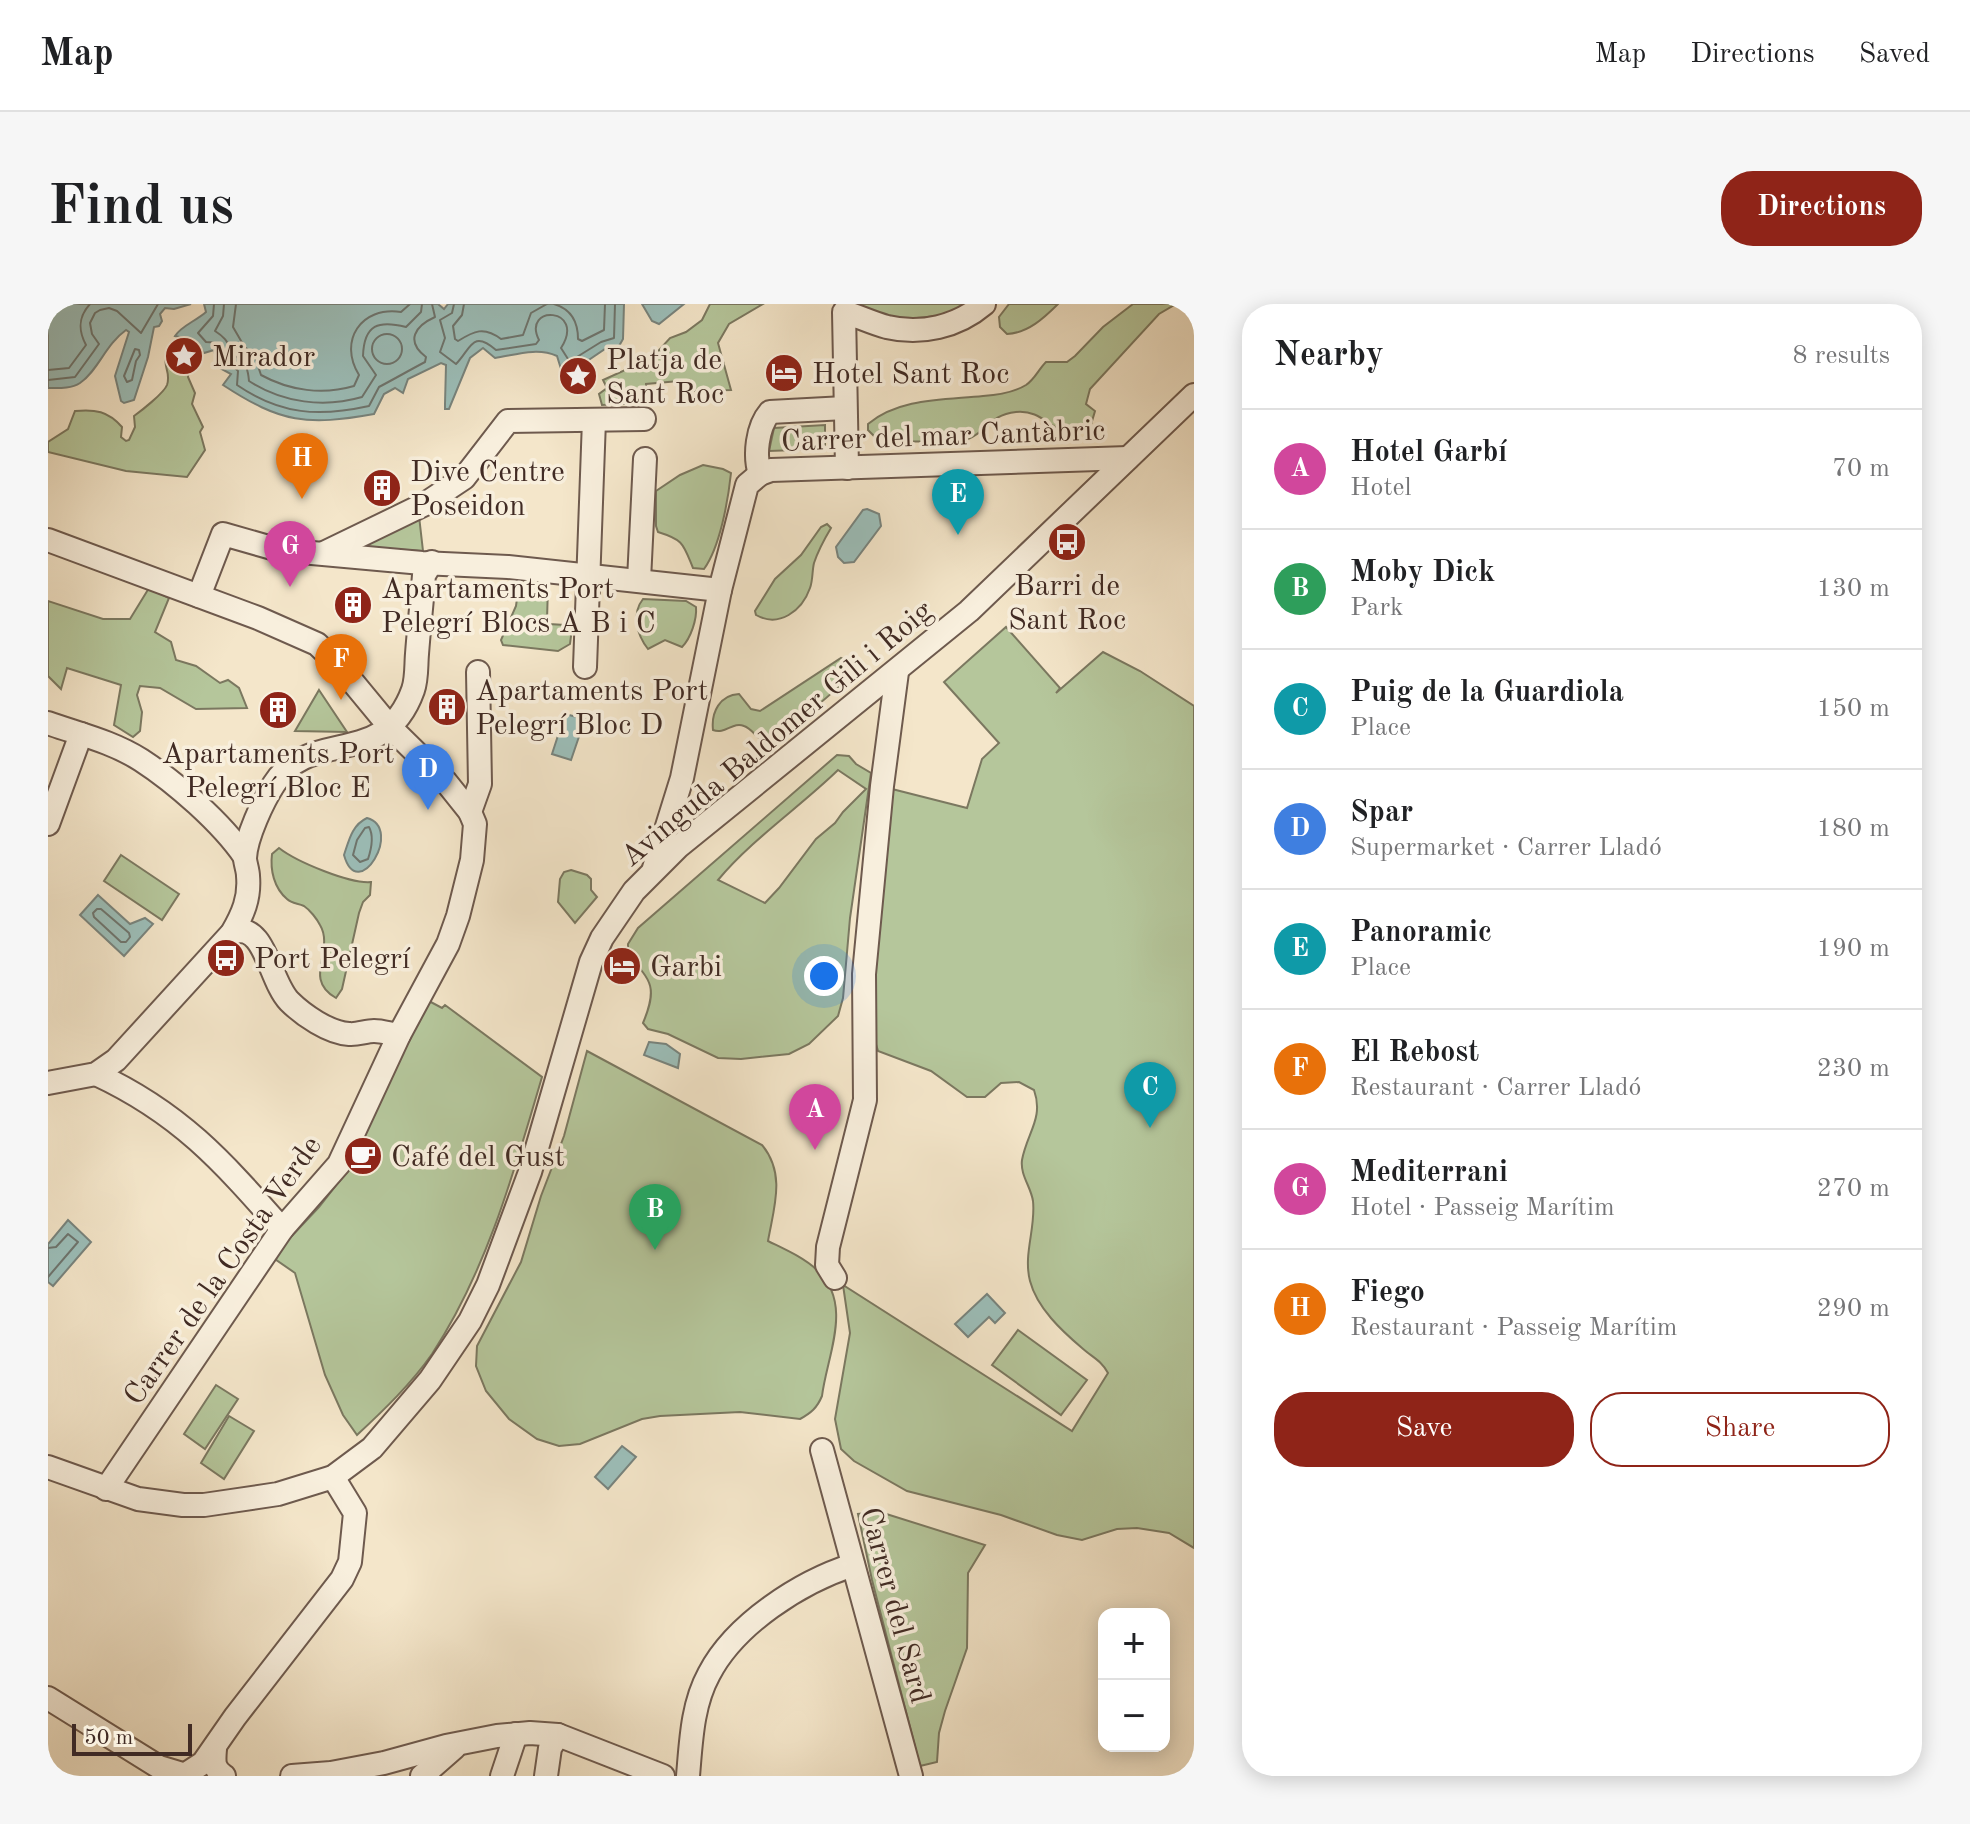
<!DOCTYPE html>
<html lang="en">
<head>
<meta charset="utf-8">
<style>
  :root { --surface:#fff; --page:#f6f6f6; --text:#202124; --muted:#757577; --line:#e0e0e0; --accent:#8f2418 }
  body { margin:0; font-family:"Old Standard TT",serif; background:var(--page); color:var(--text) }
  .controls { position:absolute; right:24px; bottom:24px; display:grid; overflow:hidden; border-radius:16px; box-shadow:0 4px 20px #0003 }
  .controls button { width:72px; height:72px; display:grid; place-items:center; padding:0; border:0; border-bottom:2px solid var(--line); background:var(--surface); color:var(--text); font:40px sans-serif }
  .scale { position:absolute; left:24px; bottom:20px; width:120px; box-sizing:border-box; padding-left:8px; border:4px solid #412b24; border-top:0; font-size:22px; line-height:28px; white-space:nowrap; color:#412b24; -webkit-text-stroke:6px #f8efdd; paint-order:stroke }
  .you { position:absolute; left:776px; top:672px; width:28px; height:28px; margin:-20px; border:6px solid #fff; border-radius:50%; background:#1a73e8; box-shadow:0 0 0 12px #1a73e833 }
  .badge { display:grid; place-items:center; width:52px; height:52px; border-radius:50%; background:var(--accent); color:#fff; font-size:26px; font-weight:700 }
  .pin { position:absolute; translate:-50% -66px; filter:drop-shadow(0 2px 4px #0008) }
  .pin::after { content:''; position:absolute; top:42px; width:28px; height:24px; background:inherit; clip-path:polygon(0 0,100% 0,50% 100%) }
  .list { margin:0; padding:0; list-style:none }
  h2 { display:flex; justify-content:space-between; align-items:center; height:104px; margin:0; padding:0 32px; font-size:34px }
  h2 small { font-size:26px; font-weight:400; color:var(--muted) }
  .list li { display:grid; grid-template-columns:52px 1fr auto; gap:24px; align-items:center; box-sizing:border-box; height:120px; padding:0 32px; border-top:2px solid var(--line) }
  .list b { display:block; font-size:30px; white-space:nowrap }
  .list p { margin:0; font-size:26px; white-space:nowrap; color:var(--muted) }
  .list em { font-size:26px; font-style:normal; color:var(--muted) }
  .actions { display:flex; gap:16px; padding:24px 32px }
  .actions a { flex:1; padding:18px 0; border:2px solid var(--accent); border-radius:32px; text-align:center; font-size:28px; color:var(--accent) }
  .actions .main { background:var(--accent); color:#fff }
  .map { position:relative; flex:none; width:1146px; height:1472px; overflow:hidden; border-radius:32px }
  header { display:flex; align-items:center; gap:48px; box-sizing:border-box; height:112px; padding:0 40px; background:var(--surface); border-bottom:2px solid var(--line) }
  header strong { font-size:38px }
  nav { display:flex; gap:44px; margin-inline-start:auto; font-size:28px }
  .intro { display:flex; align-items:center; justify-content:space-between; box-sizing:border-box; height:192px; padding:0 48px }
  h1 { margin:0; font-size:56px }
  .button { padding:20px 36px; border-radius:32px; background:var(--accent); color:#fff; font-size:28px; font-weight:700 }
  main { display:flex; gap:48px; padding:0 48px }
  aside { flex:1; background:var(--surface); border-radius:32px; box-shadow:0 4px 20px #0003 }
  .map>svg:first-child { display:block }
  .green { fill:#b5c69b; stroke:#7b7860; stroke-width:2; fill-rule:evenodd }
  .water { fill:#9cbfba; stroke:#78847e; stroke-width:2 }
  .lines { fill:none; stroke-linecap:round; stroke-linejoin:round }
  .shore { stroke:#6e756f; stroke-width:2 }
  .minor-casing { stroke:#6e5a4e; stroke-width:26 }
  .minor { stroke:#f8efdd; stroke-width:22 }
  .labels { text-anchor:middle; stroke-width:7; stroke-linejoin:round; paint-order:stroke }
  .poi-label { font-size:30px; fill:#412b24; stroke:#f8efdd; text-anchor:start }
  .street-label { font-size:30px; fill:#412b24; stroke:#f8efdd }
</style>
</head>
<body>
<header>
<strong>Map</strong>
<nav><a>Map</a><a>Directions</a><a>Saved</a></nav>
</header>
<div class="intro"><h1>Find us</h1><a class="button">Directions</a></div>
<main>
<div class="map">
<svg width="1146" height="1472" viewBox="0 0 1146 1472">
  <rect width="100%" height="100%" fill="#f4e6ca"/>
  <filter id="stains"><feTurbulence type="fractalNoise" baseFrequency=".0025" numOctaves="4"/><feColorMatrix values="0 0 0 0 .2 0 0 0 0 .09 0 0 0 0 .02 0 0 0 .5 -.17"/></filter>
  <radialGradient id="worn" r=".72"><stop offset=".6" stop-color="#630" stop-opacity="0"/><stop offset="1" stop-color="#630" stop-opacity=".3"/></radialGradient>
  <!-- green -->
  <g class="green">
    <polygon points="662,0 715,0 681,20 670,39 683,86 643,87 642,76 598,80 599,99 554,101 551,90 559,84 555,76 604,54 622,34 638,28 654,16"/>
    <polygon points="792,0 923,0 890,12 847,16"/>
    <path d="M 961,0 L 1010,0 C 996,14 980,29 959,30 L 952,23 L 951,13 Z"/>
    <path d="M 1085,0 L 1128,0 L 1111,10 L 1042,85 L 1038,100 L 1047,107 L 1042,124 C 1003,139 1002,105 968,108 C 941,111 939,128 920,135 C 910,139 855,137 840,137 L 830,136 L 820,126 L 820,120 C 851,94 896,96 935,92 C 950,91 965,89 978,81 C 987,75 990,66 998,58 L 1019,58 L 1027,52 L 1055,23 Z"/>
    <path d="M 132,41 L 138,43 L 143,49 L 140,73 L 147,89 L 144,100 L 155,123 L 152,128 L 157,146 L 139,173 L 78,167 L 0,148 L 0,138 L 20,125 L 27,107 C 47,105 60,107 74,123 L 73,133 L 78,137 L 81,136 L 87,123 L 86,112 C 93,107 116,89 119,81 C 125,63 105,58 132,41 Z"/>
    <polygon points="777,121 777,145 721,147 726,124"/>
    <path d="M 655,161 L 675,165 L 683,169 C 680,197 672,243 656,265 L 645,264 C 635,240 636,236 610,228 L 608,222 L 608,187 L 632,171 Z"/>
    <polygon points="371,212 375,247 309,243"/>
    <path d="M 779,220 L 783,224 C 777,234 770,247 766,259 C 764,267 765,276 762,284 C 754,307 731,324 708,311 L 707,307 L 727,275 L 753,251 L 773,223 Z"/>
    <polygon points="496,278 500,282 499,316 501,320 517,321 524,324 522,340 510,347 455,341 453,336 468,302 471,280"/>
    <polygon points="101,284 121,294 107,328 123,338 128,356 148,362 172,379 180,376 191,384 199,404 148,405 112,384 92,382 89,391 94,408 92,427 85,433 66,421 73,381 19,364 13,385 0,372 0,297 55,315 82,315"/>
    <path d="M 595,295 L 638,297 L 648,303 C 649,315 643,334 634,343 L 617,336 L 600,345 C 589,331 583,310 595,295 Z"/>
    <path d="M 958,323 L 1012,384 L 1008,389 L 1055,348 L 1092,367 L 1146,402 L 1146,1244 L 1121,1229 L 1089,1224 L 1069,1225 L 1034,1236 L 1009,1231 L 953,1211 L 859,1187 L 806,1157 L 793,1145 L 787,1115 L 802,1029 L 795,981 L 1024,1127 L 1060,1069 C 1054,1057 1044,1053 1034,1044 C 1014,1027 989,1004 982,977 C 975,950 988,924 985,897 C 983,883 972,871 974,856 C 979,829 996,814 986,786 L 971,778 L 953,779 L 937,793 L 919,793 L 883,767 L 830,747 L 823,723 L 842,489 L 840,484 L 919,504 L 934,455 L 951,439 L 896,378 Z"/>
    <path d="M 793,354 L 802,358 C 802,365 801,370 797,375 C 786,390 734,431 717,437 C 708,435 705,425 696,422 C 685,417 677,431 665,426 C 663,408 672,391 691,390 L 703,405 L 712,407 Z"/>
    <polygon points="271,386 299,428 247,427"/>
    <path d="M 789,451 L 801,452 L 808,460 L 823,469 L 802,614 L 795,694 L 790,712 L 761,740 L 741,750 L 693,755 L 670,754 L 620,730 L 600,725 L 595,719 C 609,685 605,677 580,652 L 580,640 L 590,624 ZM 790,466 L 818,485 L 795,508 L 787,519 L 768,535 L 731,584 L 717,599 L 670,576 C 703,536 752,503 790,466 Z"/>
    <path d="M 231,544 C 249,558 302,580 323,578 L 322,591 L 315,598 L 311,609 L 294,685 L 288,694 C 254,675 287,646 272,621 C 269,615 262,606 256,602 C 250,599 244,600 239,595 C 226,584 222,566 224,550 Z"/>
    <polygon points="73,551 131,590 114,616 56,577"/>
    <polygon points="523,566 539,571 543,575 543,586 549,593 527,619 510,598 512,575 516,568"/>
    <path d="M 379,696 L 394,704 L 397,701 L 494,773 C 466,868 439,966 384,1050 C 363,1080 336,1106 309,1131 L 295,1111 L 277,1071 L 247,969 L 224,953 L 271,903 L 300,866 Z"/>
    <path d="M 539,747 L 714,841 C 738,870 726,903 720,937 C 736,945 755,953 769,966 C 806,1000 779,1051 774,1092 C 769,1104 763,1109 752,1115 L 692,1108 L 612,1112 L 594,1115 L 532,1140 L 511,1142 L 489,1135 L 461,1115 L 438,1087 L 428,1062 L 429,1042 L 473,958 L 493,892 L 516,832 Z"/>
    <polygon points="970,1026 1039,1076 1013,1111 944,1061"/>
    <polygon points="168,1081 190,1095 157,1145 136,1130"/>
    <polygon points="181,1112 206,1127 176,1175 153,1159"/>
    <polygon points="832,1208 937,1241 920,1269 919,1344 897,1407 891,1429 889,1458 872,1462 824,1276 810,1210"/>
  </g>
  <!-- water -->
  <g class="water">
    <path d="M 0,0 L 143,0 L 126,5 L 117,4 L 112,10 L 114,17 L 111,22 L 106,23 L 100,53 L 86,96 L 76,99 L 73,97 L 67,72 L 81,28 L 78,26 C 58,40 49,68 32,79 C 23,85 10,84 0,84 Z"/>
    <path d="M 156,0 L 390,0 L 396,5 L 400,0 L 576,0 L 575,35 L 571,42 L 557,45 L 523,68 L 513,65 L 509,52 C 489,43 467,51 447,54 L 435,44 L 422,54 L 401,105 L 397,105 L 397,100 L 398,61 L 393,59 L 360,75 L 355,89 L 347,84 L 336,90 L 326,110 C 259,122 233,119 175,81 L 183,70 L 170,63 L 166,46 L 156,49 L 145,36 L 127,32 C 133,22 148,17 158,8 Z"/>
    <polygon points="594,0 636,0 611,20 604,17"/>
    <polygon points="819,205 831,210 833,222 806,258 796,259 790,253 788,243 815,206"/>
    <polygon points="517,410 537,415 523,456 504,450"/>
    <path d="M 319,514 C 356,524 310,601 296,551 C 301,536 304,521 319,514 Z"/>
    <polygon points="50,591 82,620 97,614 105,620 76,652 32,611"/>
    <polygon points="601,738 618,740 632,750 630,764 596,751"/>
    <polygon points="20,916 43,938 5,982 0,978 0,940"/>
    <polygon points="939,990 957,1009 947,1019 941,1013 920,1033 907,1020"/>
    <polygon points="574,1142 588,1153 560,1185 547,1173"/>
  </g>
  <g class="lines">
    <!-- shore -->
    <g class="shore">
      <path d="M 166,0 L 165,12 L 150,29 L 158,38 C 180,38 168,49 179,59 C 183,62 187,63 190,67 L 189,81 C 233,111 271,113 321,102 L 331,83 C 348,74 360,67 377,58 L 378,53 C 357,37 367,22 387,13 L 384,0"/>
      <path d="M 176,0 L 175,12 L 167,27 C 178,34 179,38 185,48 C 194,62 199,55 201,77 C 235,99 276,104 314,93 L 328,71 L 315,52 C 316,20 331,16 358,23 L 373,8 L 374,0"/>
      <path d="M 188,0 L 185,23 L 196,42 L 207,53 L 213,71 C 242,87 275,91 306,82 L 311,71 C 290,37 313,2 353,8 L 362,0"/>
      <path d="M 406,0 L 404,9 L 392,16 L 397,34 L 392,48 L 408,60 C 423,45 424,25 448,46 L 488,40 L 491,36 C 473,0 539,3 513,44 L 520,55 L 524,56 L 553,38 L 566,34 L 567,0"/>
      <path d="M 416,0 L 414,11 L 405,22 L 407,35 L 410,37 C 426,27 436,22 453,35 L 475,31 L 483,9 L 499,0"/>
      <path d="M 506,0 C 523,5 530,17 530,35 L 534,37 L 556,26 L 557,0"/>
      <circle cx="339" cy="45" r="15"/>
      <polygon points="87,45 91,46 92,51 88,57 84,76 79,78 76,72"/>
      <path d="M 0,66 L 21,64 L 38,41 C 30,26 30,13 42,0"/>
      <polyline points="0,76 27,73 51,40 44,30 42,19 47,9 52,6 61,4 69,7 93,29 110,0"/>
      <path d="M 317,524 L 321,523 C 326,532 323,546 320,555 L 312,558 L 305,551 L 309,536 Z"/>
      <polygon points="49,605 53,605 81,629 82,633 78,638 73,638 46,613 45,609"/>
      <polyline points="0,944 8,943 20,930 30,938 0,973"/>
    </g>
    <defs>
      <g id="minor">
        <path d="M 799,164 L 796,8 C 810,12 824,19 839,23 C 873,31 909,23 936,0"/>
        <path d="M 712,170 C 706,152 709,123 722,108 L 797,104"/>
        <polyline points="0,236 210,314 269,340 289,359 341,422 398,478 422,508 427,520 424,556 410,612 400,640 351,731 291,860 234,925 58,1185"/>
        <polyline points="276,249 377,200 416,174 460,117 596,115"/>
        <polyline points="591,276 597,155"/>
        <polyline points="151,292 175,230 231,246 374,259 460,263 672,286"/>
        <polyline points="537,363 546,116"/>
        <path d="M 0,419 C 31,430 65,438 93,456 C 127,478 174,519 197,553"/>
        <polyline points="422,508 432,480 430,368"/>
        <polyline points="0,520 33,430"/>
        <polyline points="606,564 634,474 672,286 699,181 712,170 723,166 1080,154"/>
        <path d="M 184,629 C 217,616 221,676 241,697 C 255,711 281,729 301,730 C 309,731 318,727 326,727 C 334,727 343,730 351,731"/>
        <path d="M 48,770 C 132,809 174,857 234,925"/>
        <path d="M 0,779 L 48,770 L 68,756 L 184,629 C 195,610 202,594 200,572 C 200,566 197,559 197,554 C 198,533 215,497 226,480 C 263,422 336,467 365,386 C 369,375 368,361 369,350 C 371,323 374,297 376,271 L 384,258"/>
        <polyline points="787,974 779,961 780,943 817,796 816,670 834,482 849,368"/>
        <polyline points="774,1146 863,1472"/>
        <polyline points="0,1163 90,1195 135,1201 156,1201 230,1190 285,1173 324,1144 382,1076 422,1017 440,981 482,868 543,658 554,634 586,587 630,543 921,307 1146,91"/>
        <polyline points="0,1394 111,1463 141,1472"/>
        <path d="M 167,1445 C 166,1457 165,1465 176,1472"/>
        <polyline points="135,1472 155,1459 187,1413 294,1275 302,1258 307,1209 285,1173"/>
        <polyline points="244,1472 283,1469 336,1459 398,1442 449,1432 482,1429 510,1431 615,1472"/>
        <polyline points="374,1472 406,1444"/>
        <polyline points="454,1472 468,1430"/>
        <polyline points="498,1472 502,1444 510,1431"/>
        <path d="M 640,1472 C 643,1438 644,1401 661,1370 C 687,1320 752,1278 805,1261"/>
      </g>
    </defs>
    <!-- minor casing -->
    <use href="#minor" class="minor-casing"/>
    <!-- minor -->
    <use href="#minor" class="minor"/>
  </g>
  <!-- icons -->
  <defs>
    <symbol id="sight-disc" viewBox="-11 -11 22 22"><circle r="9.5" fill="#8f2418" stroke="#f8efdd"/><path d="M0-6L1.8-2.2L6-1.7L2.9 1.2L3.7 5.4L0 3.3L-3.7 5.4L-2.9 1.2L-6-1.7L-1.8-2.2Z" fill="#fff"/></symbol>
    <symbol id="hotel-disc" viewBox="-11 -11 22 22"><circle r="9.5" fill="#8f2418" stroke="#f8efdd"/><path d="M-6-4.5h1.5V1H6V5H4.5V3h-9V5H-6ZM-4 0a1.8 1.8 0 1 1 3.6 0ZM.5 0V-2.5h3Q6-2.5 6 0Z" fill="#fff"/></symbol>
    <symbol id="building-disc" viewBox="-11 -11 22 22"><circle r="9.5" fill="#8f2418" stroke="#f8efdd"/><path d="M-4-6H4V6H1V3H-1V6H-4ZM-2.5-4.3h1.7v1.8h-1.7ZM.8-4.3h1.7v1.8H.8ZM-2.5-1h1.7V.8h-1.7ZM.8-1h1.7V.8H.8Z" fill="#fff"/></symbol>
    <symbol id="bus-disc" viewBox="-11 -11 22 22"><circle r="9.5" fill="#8f2418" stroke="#f8efdd"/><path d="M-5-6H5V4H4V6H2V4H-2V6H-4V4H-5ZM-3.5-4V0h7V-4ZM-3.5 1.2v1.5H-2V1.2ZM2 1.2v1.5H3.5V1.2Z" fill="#fff"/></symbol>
    <symbol id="cafe-disc" viewBox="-11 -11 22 22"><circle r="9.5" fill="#8f2418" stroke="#f8efdd"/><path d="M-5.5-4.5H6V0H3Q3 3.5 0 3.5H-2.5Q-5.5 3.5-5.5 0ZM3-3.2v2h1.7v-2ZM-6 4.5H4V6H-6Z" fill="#fff"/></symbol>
  </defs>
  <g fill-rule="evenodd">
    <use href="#sight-disc" x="114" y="30" width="44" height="44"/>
    <use href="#hotel-disc" x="714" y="47" width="44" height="44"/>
    <use href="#sight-disc" x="508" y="50" width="44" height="44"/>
    <use href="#building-disc" x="312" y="162" width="44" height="44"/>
    <use href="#bus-disc" x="997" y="216" width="44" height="44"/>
    <use href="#building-disc" x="283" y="279" width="44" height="44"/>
    <use href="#building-disc" x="377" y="381" width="44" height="44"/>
    <use href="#building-disc" x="208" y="384" width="44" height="44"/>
    <use href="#bus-disc" x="156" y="632" width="44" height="44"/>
    <use href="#hotel-disc" x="552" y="640" width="44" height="44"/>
    <use href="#cafe-disc" x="293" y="830" width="44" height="44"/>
  </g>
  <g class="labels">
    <!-- poi labels -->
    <g class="poi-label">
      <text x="164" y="62">Mirador</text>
      <text x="558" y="65">Platja de<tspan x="558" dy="34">Sant Roc</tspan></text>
      <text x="764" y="79">Hotel Sant Roc</text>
      <text x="362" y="177">Dive Centre<tspan x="362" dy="34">Poseidon</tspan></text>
      <text x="1019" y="291" text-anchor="middle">Barri de<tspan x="1019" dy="34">Sant Roc</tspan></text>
      <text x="333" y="294">Apartaments Port<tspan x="333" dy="34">Pelegrí Blocs A B i C</tspan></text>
      <text x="427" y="396">Apartaments Port<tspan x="427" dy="34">Pelegrí Bloc D</tspan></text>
      <text x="230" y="459" text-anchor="middle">Apartaments Port<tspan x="230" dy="34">Pelegrí Bloc E</tspan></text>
      <text x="206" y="664">Port Pelegrí</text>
      <text x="602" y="672">Garbi</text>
      <text x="343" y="862">Café del Gust</text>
    </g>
    <!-- street labels -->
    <g class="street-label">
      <text transform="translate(895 131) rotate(-2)" y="10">Carrer del mar Cantàbric</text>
      <text transform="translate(728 429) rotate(-40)" y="10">Avinguda Baldomer Gili i Roig</text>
      <text transform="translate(174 966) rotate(-55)" y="10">Carrer de la Costa Verde</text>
      <text transform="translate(848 1301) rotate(75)" y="10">Carrer del Sard</text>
    </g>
  </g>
  <rect width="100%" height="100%" filter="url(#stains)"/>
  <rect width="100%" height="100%" fill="url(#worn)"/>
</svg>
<div class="controls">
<button>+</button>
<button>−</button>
</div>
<div class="scale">50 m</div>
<div class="you"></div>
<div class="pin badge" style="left:767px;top:846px;background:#d1479c">A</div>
<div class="pin badge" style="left:607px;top:946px;background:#2e9e5b">B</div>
<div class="pin badge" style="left:1102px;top:824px;background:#0f9aa8">C</div>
<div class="pin badge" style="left:380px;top:506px;background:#3f7fe0">D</div>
<div class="pin badge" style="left:910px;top:231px;background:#0f9aa8">E</div>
<div class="pin badge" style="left:293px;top:396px;background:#e8710a">F</div>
<div class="pin badge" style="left:242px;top:283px;background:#d1479c">G</div>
<div class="pin badge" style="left:254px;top:195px;background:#e8710a">H</div>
</div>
<aside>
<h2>Nearby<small>8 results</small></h2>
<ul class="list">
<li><span class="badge" style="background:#d1479c">A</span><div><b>Hotel Garbí</b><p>Hotel</p></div><em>70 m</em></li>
<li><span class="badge" style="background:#2e9e5b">B</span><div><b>Moby Dick</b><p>Park</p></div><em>130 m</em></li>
<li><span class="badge" style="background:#0f9aa8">C</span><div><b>Puig de la Guardiola</b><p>Place</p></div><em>150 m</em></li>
<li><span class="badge" style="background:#3f7fe0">D</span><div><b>Spar</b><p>Supermarket · Carrer Lladó</p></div><em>180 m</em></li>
<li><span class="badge" style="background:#0f9aa8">E</span><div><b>Panoramic</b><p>Place</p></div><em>190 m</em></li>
<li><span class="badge" style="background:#e8710a">F</span><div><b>El Rebost</b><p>Restaurant · Carrer Lladó</p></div><em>230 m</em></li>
<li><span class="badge" style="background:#d1479c">G</span><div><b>Mediterrani</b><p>Hotel · Passeig Marítim</p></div><em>270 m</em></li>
<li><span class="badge" style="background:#e8710a">H</span><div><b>Fiego</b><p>Restaurant · Passeig Marítim</p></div><em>290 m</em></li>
</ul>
<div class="actions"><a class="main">Save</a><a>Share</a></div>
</aside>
</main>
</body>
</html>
